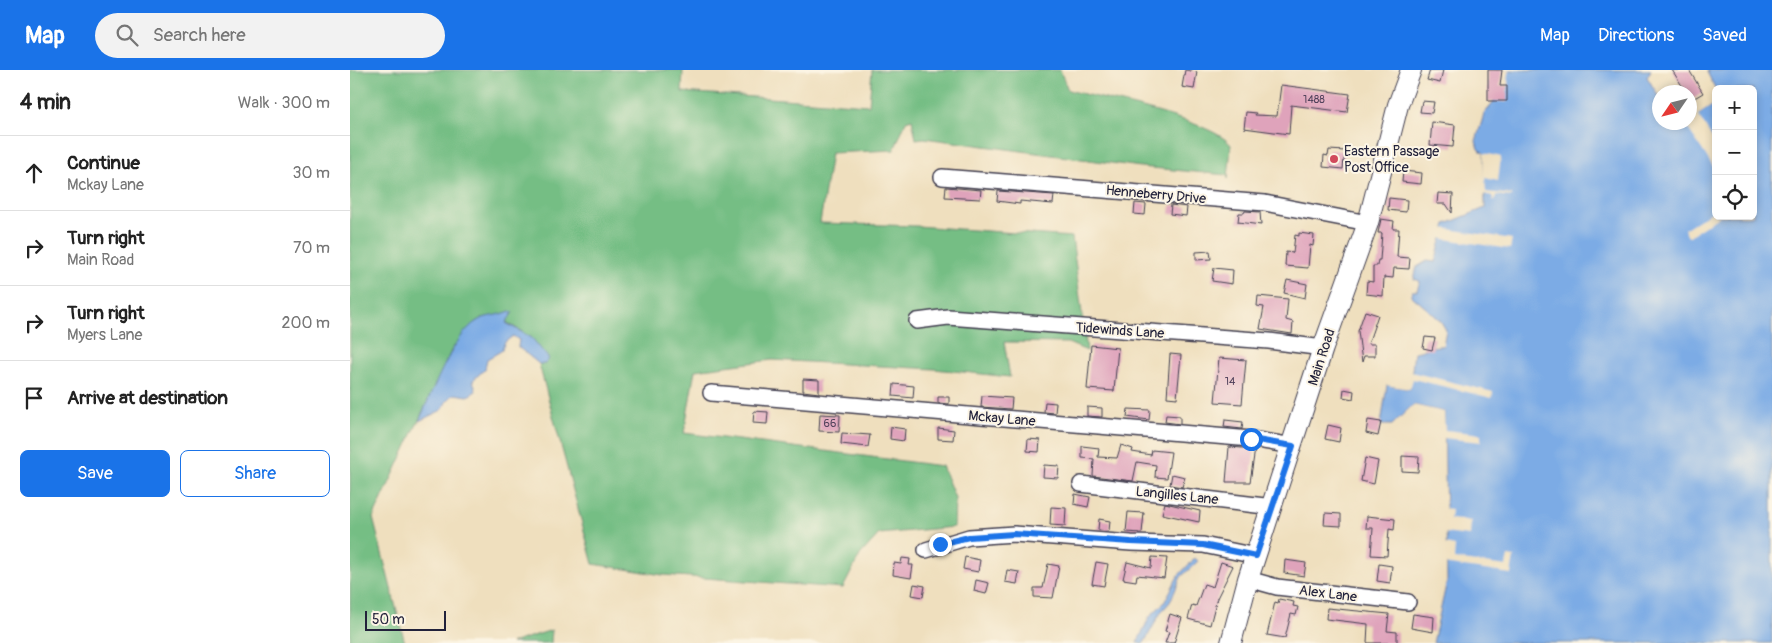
<!DOCTYPE html>
<html lang="en">
<head>
<meta charset="utf-8">
<style>
  :root { --surface:#fff; --page:#f2f2f2; --text:#222; --muted:#767676; --line:#e0e0e0; --accent:#1a73e8 }
  body { margin:0; font-family:Pangolin,sans-serif; background:var(--page); color:var(--text) }
  .controls { position:absolute; right:15px; top:15px; display:grid; overflow:hidden; border-radius:8px; box-shadow:0 2px 8px #0003 }
  .controls button { width:45px; height:45px; display:grid; place-items:center; padding:0; border:0; border-bottom:1px solid var(--line); background:var(--surface); color:var(--text); font:25px sans-serif }
  .compass { position:absolute; left:1302px; top:15px; width:45px; height:45px; border-radius:50%; background:var(--surface); box-shadow:0 2px 8px #0003; rotate:235deg }
  .scale { position:absolute; left:15px; bottom:12px; width:81px; box-sizing:border-box; padding-left:5px; border:2px solid #22223b; border-top:0; font-size:14px; line-height:18px; white-space:nowrap; color:#22223b; -webkit-text-stroke:4px #fcf5e5; paint-order:stroke }
  .stop { position:absolute; width:15px; height:15px; margin:-11px; border:4px solid #1a73e8; border-radius:50%; background:#fff }
  .stop.end { background:#1a73e8; border-color:#fff; box-shadow:0 1px 5px #0008 }
  .list { margin:0; padding:0; list-style:none }
  h2 { display:flex; justify-content:space-between; align-items:center; height:65px; margin:0; padding:0 20px; font-size:21px }
  h2 small { font-size:16px; font-weight:400; color:var(--muted) }
  .list li { display:grid; grid-template-columns:32px 1fr auto; gap:15px; align-items:center; box-sizing:border-box; height:75px; padding:0 20px; border-top:1px solid var(--line) }
  .list b { display:block; font-size:19px; white-space:nowrap }
  .list p { margin:0; font-size:16px; white-space:nowrap; color:var(--muted) }
  .list em { font-size:16px; font-style:normal; color:var(--muted) }
  .actions { display:flex; gap:10px; padding:15px 20px }
  .actions a { flex:1; padding:11px 0; border:1px solid var(--accent); border-radius:8px; text-align:center; font-size:18px; color:var(--accent) }
  .actions .main { background:var(--accent); color:#fff }
  .icon { flex:none; width:28px; height:28px; fill:none; stroke:currentColor; stroke-width:2; stroke-linecap:round; stroke-linejoin:round }
  .map { position:relative; flex:none; width:1422px; height:573px; overflow:hidden }
  header { display:flex; align-items:center; gap:30px; box-sizing:border-box; height:70px; padding:0 25px; background:var(--accent); color:#fff }
  header strong { font-size:24px }
  nav { display:flex; gap:28px; margin-inline-start:auto; font-size:18px }
  .search { width:350px; height:45px; background:var(--page); display:flex; align-items:center; gap:12px; box-sizing:border-box; padding:0 18px; border-radius:28px; color:var(--muted); font-size:19px }
  main { display:flex }
  aside { flex:1; background:var(--surface) }
  .map>svg:first-child { display:block }
  .forest { fill:#74be84; stroke:#4b7060 }
  .water { fill:#7babe5; stroke:#4e6690 }
  .pier { fill:#efdfbe }
  .building { fill:#dfa3bb }
  .lines { fill:none; stroke-linecap:round; stroke-linejoin:round }
  .minor-casing { stroke:#413e4f; stroke-width:18 }
  .major-casing { stroke:#413e4f; stroke-width:22 }
  .minor { stroke:#fff; stroke-width:15 }
  .major { stroke:#fff; stroke-width:20 }
  .route { stroke:#1a73e8; stroke-width:6 }
  .poi-dot { fill:#d1495b; stroke:#fcf5e5; stroke-width:2 }
  .labels { text-anchor:middle; stroke-width:4; stroke-linejoin:round; paint-order:stroke }
  .number-label { font-size:11px; fill:#51425b }
  .poi-label { font-size:14px; fill:#22223b; stroke:#fcf5e5; text-anchor:start }
  .street-label { font-size:14px; fill:#22223b; stroke:#fcf5e5 }
</style>
</head>
<body>
<header>
<strong>Map</strong>
<div class="search"><svg class="icon" aria-label="search" viewBox="0 0 24 24"><circle cx="10" cy="10" r="6"/><path d="M15 15l6 6"/></svg>Search here</div>
<nav><a>Map</a><a>Directions</a><a>Saved</a></nav>
</header>
<main>
<aside>
<h2>4 min<small>Walk · 300 m</small></h2>
<ul class="list">
<li><svg class="icon" aria-label="ahead" viewBox="0 0 24 24"><path d="M12 20V5M6 11l6-6 6 6"/></svg><div><b>Continue</b><p>Mckay Lane</p></div><em>30 m</em></li>
<li><svg class="icon" aria-label="right" viewBox="0 0 24 24"><path d="M7 20v-9h11M14 6l5 5-5 5"/></svg><div><b>Turn right</b><p>Main Road</p></div><em>70 m</em></li>
<li><svg class="icon" aria-label="right" viewBox="0 0 24 24"><path d="M7 20v-9h11M14 6l5 5-5 5"/></svg><div><b>Turn right</b><p>Myers Lane</p></div><em>200 m</em></li>
<li><svg class="icon" aria-label="arrive" viewBox="0 0 24 24"><path d="M6 21V4h12l-3 4 3 4H6"/></svg><div><b>Arrive at destination</b></div></li>
</ul>
<div class="actions"><a class="main">Save</a><a>Share</a></div>
</aside>
<div class="map">
<svg width="1422" height="573" viewBox="0 0 1422 573">
  <rect width="100%" height="100%" fill="#fcf5e5"/>
  <filter id="ink" filterUnits="userSpaceOnUse"><feTurbulence type="fractalNoise" baseFrequency=".02" numOctaves="2"/><feDisplacementMap in="SourceGraphic" scale="10" xChannelSelector="R" yChannelSelector="G"/><feConvolveMatrix kernelMatrix="1 2 1 2 8 2 1 2 1" color-interpolation-filters="sRGB"/></filter>
  <filter id="wash" filterUnits="userSpaceOnUse"><feTurbulence type="fractalNoise" baseFrequency=".0096" numOctaves="4" result="noise"/><feDisplacementMap in="SourceGraphic" scale="20" xChannelSelector="R" yChannelSelector="G"/><feGaussianBlur stdDeviation="1.12" result="paint"/><feColorMatrix in="noise" values="0 0 0 0 0 0 0 0 0 0 0 0 0 0 0 0 0 1.4 0 .05"/><feComposite in="paint" operator="in"/></filter>
  <g filter="url(#wash)">
    <rect width="100%" height="100%" fill="#efdfbe"/>
    <!-- forest -->
    <g class="forest">
      <path d="M 0,0 L 333,0 L 332,22 L 519,35 L 522,0 L 710,0 L 718,20 C 752,29 862,50 881,75 L 878,109 L 877,105 L 791,97 L 574,68 L 566,69 L 562,49 L 556,51 L 544,80 L 481,83 L 470,153 L 567,156 L 722,167 L 737,281 L 718,273 L 654,272 L 660,307 L 584,299 L 422,290 L 345,300 L 334,363 L 592,396 L 605,428 L 604,457 L 529,464 L 510,485 L 493,518 L 313,505 L 243,494 L 189,294 L 195,294 L 182,268 L 156,252 L 160,241 L 150,245 L 132,248 L 124,253 L 102,279 L 23,448 L 55,573 L 0,573 Z"/>
      <polygon points="202,560 201,573 161,573"/>
    </g>
    <!-- water -->
    <g class="water">
      <path d="M 1146,0 L 1301,0 L 1297,7 L 1309,27 L 1310,52 L 1326,53 L 1329,57 L 1366,33 L 1366,146 L 1403,146 L 1403,19 L 1366,20 L 1357,2 L 1358,0 L 1422,0 L 1422,573 L 1083,573 L 1097,511 L 1094,342 L 1063,335 L 1042,355 L 1031,355 L 1037,315 L 1060,319 L 1064,282 C 1075,281 1082,275 1093,276 L 1096,260 L 1090,250 L 1062,226 L 1062,221 L 1067,221 L 1070,211 L 1064,209 L 1067,197 L 1077,191 L 1085,192 L 1096,154 L 1135,138 L 1134,83 L 1128,79 L 1126,71 L 1134,44 L 1145,31 Z"/>
      <path d="M 160,241 L 163,242 L 156,253 L 182,268 L 199,289 L 195,294 L 189,294 L 168,277 L 169,270 L 163,266 L 155,272 L 151,281 L 137,289 L 135,299 L 123,310 L 126,321 L 118,326 L 104,324 L 96,332 L 92,340 L 69,351 C 81,325 103,265 127,251 C 136,245 149,246 160,241 Z"/>
      <polygon points="845,488 848,491 831,507 820,532 811,542 794,573 787,573 800,546 814,533 828,506"/>
    </g>
    <!-- pier -->
    <g class="pier">
      <polygon points="1143,0 1159,0 1157,32 1141,31"/>
      <polygon points="1366,31 1366,33 1348,45 1366,74 1366,101 1335,54 1329,58 1326,53 1340,52 1340,47"/>
      <polygon points="1134,83 1151,87 1148,111 1135,108 1136,122 1162,125 1162,127 1146,125 1145,131 1143,130 1143,126 1133,124"/>
      <polygon points="1366,139 1366,146 1370,146 1338,167 1334,159"/>
      <polygon points="1092,158 1162,169 1160,179 1089,168"/>
      <polygon points="1061,302 1143,322 1142,328 1063,309 1060,319 1035,315 1037,313 1059,316"/>
      <polygon points="1063,335 1094,342 1095,360 1131,364 1131,372 1094,368 1092,377 1091,344 1064,337 1045,356 1045,353"/>
      <polygon points="1093,438 1101,439 1100,449 1121,451 1120,466 1094,463"/>
      <polygon points="1094,474 1105,476 1104,489 1156,496 1158,486 1164,487 1161,504 1094,494"/>
    </g>
    <g id="blocks">
      <!-- building -->
      <g class="building">
        <polygon points="835,0 847,2 844,19 832,17"/>
        <polygon points="1080,0 1093,0 1090,13 1077,10"/>
        <polygon points="1138,0 1152,0 1150,16 1157,16 1157,31 1138,31"/>
        <polygon points="1322,0 1339,0 1353,23 1341,30 1340,22 1336,22"/>
        <polygon points="931,15 1000,24 997,42 941,35 939,64 894,58 896,42 906,43 905,45 927,46"/>
        <polygon points="1072,31 1084,32 1082,43 1070,42"/>
        <polygon points="1082,52 1105,55 1103,77 1080,75"/>
        <polygon points="979,80 995,81 993,99 973,97 974,85 978,86"/>
        <polygon points="1053,101 1072,103 1071,114 1052,112"/>
        <polygon points="596,117 631,120 630,129 595,127"/>
        <polygon points="648,121 704,125 703,134 670,131 670,134 647,131"/>
        <polygon points="1088,123 1103,124 1102,143 1096,134 1087,134"/>
        <polygon points="1039,128 1057,130 1056,142 1038,140"/>
        <polygon points="785,133 796,134 795,145 784,144"/>
        <polygon points="821,135 837,137 836,146 820,144"/>
        <polygon points="895,141 910,142 911,155 888,152 889,143 894,143"/>
        <polygon points="1031,149 1044,151 1043,159 1049,159 1047,187 1060,188 1059,199 1044,198 1043,208 1034,207 1033,226 1016,224 1017,211 1023,212 1023,196 1027,196 1028,190 1030,190 1032,163 1028,163"/>
        <polygon points="949,163 964,165 963,176 960,175 958,198 935,196 936,182 943,183 945,165 949,166"/>
        <polygon points="860,181 861,189 846,190 846,182"/>
        <polygon points="864,198 883,200 882,214 862,211"/>
        <polygon points="937,210 957,214 955,228 934,223"/>
        <polygon points="908,226 938,229 936,250 943,252 942,264 910,259 914,237 907,236"/>
        <polygon points="1015,241 1028,245 1018,274 1025,274 1025,286 1014,286 1012,292 1008,261"/>
        <polygon points="1075,267 1085,268 1082,280 1073,278"/>
        <polygon points="741,275 768,278 764,321 737,319"/>
        <polygon points="820,284 831,285 827,328 817,327"/>
        <polygon points="869,288 896,290 892,334 865,332"/>
        <polygon points="453,309 469,310 469,323 453,321"/>
        <polygon points="544,314 564,316 563,328 543,326"/>
        <polygon points="994,319 1004,321 1003,329 993,327"/>
        <polygon points="632,326 662,328 661,339 631,337"/>
        <polygon points="588,327 599,327 599,334 588,333"/>
        <polygon points="695,332 706,333 705,343 694,342"/>
        <polygon points="737,337 752,338 752,347 737,346"/>
        <polygon points="778,339 800,340 799,350 777,347"/>
        <polygon points="404,341 418,342 417,354 403,353"/>
        <polygon points="470,344 490,345 489,362 469,361"/>
        <polygon points="816,345 830,346 830,354 815,352"/>
        <polygon points="875,350 893,352 892,359 874,357"/>
        <polygon points="1018,350 1031,352 1028,366 1016,363"/>
        <polygon points="978,355 991,358 989,372 975,369"/>
        <polygon points="541,357 555,359 554,371 540,369"/>
        <polygon points="588,358 604,360 603,370 588,369"/>
        <polygon points="492,363 520,365 518,377 491,374"/>
        <polygon points="678,369 690,370 689,382 677,381"/>
        <polygon points="771,375 783,379 782,382 801,385 802,380 821,382 817,408 805,407 806,395 787,392 783,411 743,406 744,389 732,388 732,376 749,378 748,387 767,388"/>
        <polygon points="879,377 905,379 900,412 876,412"/>
        <polygon points="1052,386 1069,387 1068,402 1052,401"/>
        <polygon points="1015,388 1028,391 1024,414 1011,411"/>
        <polygon points="694,395 709,396 708,408 693,407"/>
        <polygon points="822,404 835,407 832,417 820,415"/>
        <polygon points="725,424 740,427 738,437 724,434"/>
        <polygon points="815,433 850,441 849,452 812,444"/>
        <polygon points="701,437 716,438 715,456 700,455"/>
        <polygon points="778,442 794,443 792,463 776,462"/>
        <polygon points="975,443 991,444 991,456 974,455"/>
        <polygon points="1017,446 1045,449 1044,460 1039,459 1037,486 1021,485 1023,458 1016,458"/>
        <polygon points="749,449 760,451 759,461 748,460"/>
        <polygon points="615,487 630,490 628,502 613,499"/>
        <polygon points="802,487 817,488 814,508 787,505 786,511 773,509 777,492 801,498"/>
        <polygon points="552,488 560,489 559,495 563,495 561,508 543,505 544,493 551,494"/>
        <polygon points="935,490 956,493 954,506 934,503"/>
        <polygon points="746,492 758,494 754,516 742,514"/>
        <polygon points="871,492 883,496 867,528 860,555 838,549 842,535 846,536 854,514 863,517"/>
        <polygon points="698,494 709,496 703,528 684,527 684,518 693,518"/>
        <polygon points="1029,494 1042,496 1040,513 1027,511"/>
        <polygon points="657,500 669,502 667,514 655,512"/>
        <polygon points="626,510 639,513 636,524 624,521"/>
        <polygon points="564,514 575,516 573,527 562,525"/>
        <polygon points="929,529 944,532 943,536 948,537 946,545 941,544 935,568 917,565 925,532 928,533"/>
        <polygon points="977,538 1039,544 1037,561 1047,562 1047,573 1017,573 1018,554 976,549"/>
        <polygon points="820,544 832,548 824,573 815,573 819,562 815,561"/>
        <polygon points="1063,544 1084,547 1083,562 1061,558"/>
      </g>
    </g>
  </g>
  <g filter="url(#ink)">
    <use href="#blocks" fill-opacity="0" stroke="#413e4f" stroke-width="1"/>
    <g class="lines">
      <defs>
        <g id="minor">
          <polyline points="592,107 915,133 1018,153"/>
          <polyline points="567,251 598,247 919,271 973,278"/>
          <polyline points="361,323 901,369 943,376"/>
          <polyline points="731,414 923,437"/>
          <polyline points="576,480 619,467 664,464 781,473 853,475 906,486"/>
          <polyline points="898,509 927,517 1058,532"/>
        </g>
        <polyline id="major" points="881,573 898,509 973,278 1018,153 1048,35 1061,0"/>
      </defs>
      <!-- minor casing -->
      <use href="#minor" class="minor-casing"/>
      <!-- major casing -->
      <use href="#major" class="major-casing"/>
      <!-- minor -->
      <use href="#minor" class="minor"/>
      <!-- major -->
      <use href="#major" class="major"/>
    </g>
  </g>
  <g class="lines" filter="url(#ink)">
    <!-- route -->
    <polyline class="route" points="590,474 619,467 664,464 781,472 853,475 906,486 943,376 901,369"/>
  </g>
  <!-- markers -->
  <circle class="poi-dot" cx="984" cy="89" r="5"/>
  <g class="labels">
    <!-- number labels -->
    <g class="number-label">
      <text x="964" y="33">1488</text>
      <text x="880" y="315">14</text>
      <text x="480" y="357">66</text>
    </g>
    <!-- poi labels -->
    <g class="poi-label">
      <text x="994" y="86">Eastern Passage<tspan x="994" dy="16">Post Office</tspan></text>
    </g>
    <!-- street labels -->
    <g class="street-label">
      <text transform="translate(806 124) rotate(5)" y="5">Henneberry Drive</text>
      <text transform="translate(770 260) rotate(4)" y="5">Tidewinds Lane</text>
      <text transform="translate(971 287) rotate(-72)" y="5">Main Road</text>
      <text transform="translate(652 348) rotate(5)" y="5">Mckay Lane</text>
      <text transform="translate(827 425) rotate(6)" y="5">Langilles Lane</text>
      <text transform="translate(978 523) rotate(7)" y="5">Alex Lane</text>
    </g>
  </g>
</svg>
<div class="controls">
<button>+</button>
<button>−</button>
<button><svg class="icon" aria-label="locate" viewBox="0 0 24 24"><circle cx="12" cy="12" r="6"/><path d="M12 2v4M12 18v4M2 12h4M18 12h4"/></svg></button>
</div>
<svg class="compass" viewBox="-18 -18 36 36"><path d="M0-13l5 13h-10z" fill="#e53935"/><path d="M0 13l5-13h-10z" fill="#767676"/></svg>
<div class="scale">50 m</div>
<div class="stop" style="left:901px;top:369px"></div>
<div class="stop end" style="left:590px;top:474px"></div>
</div>
</main>
</body>
</html>
